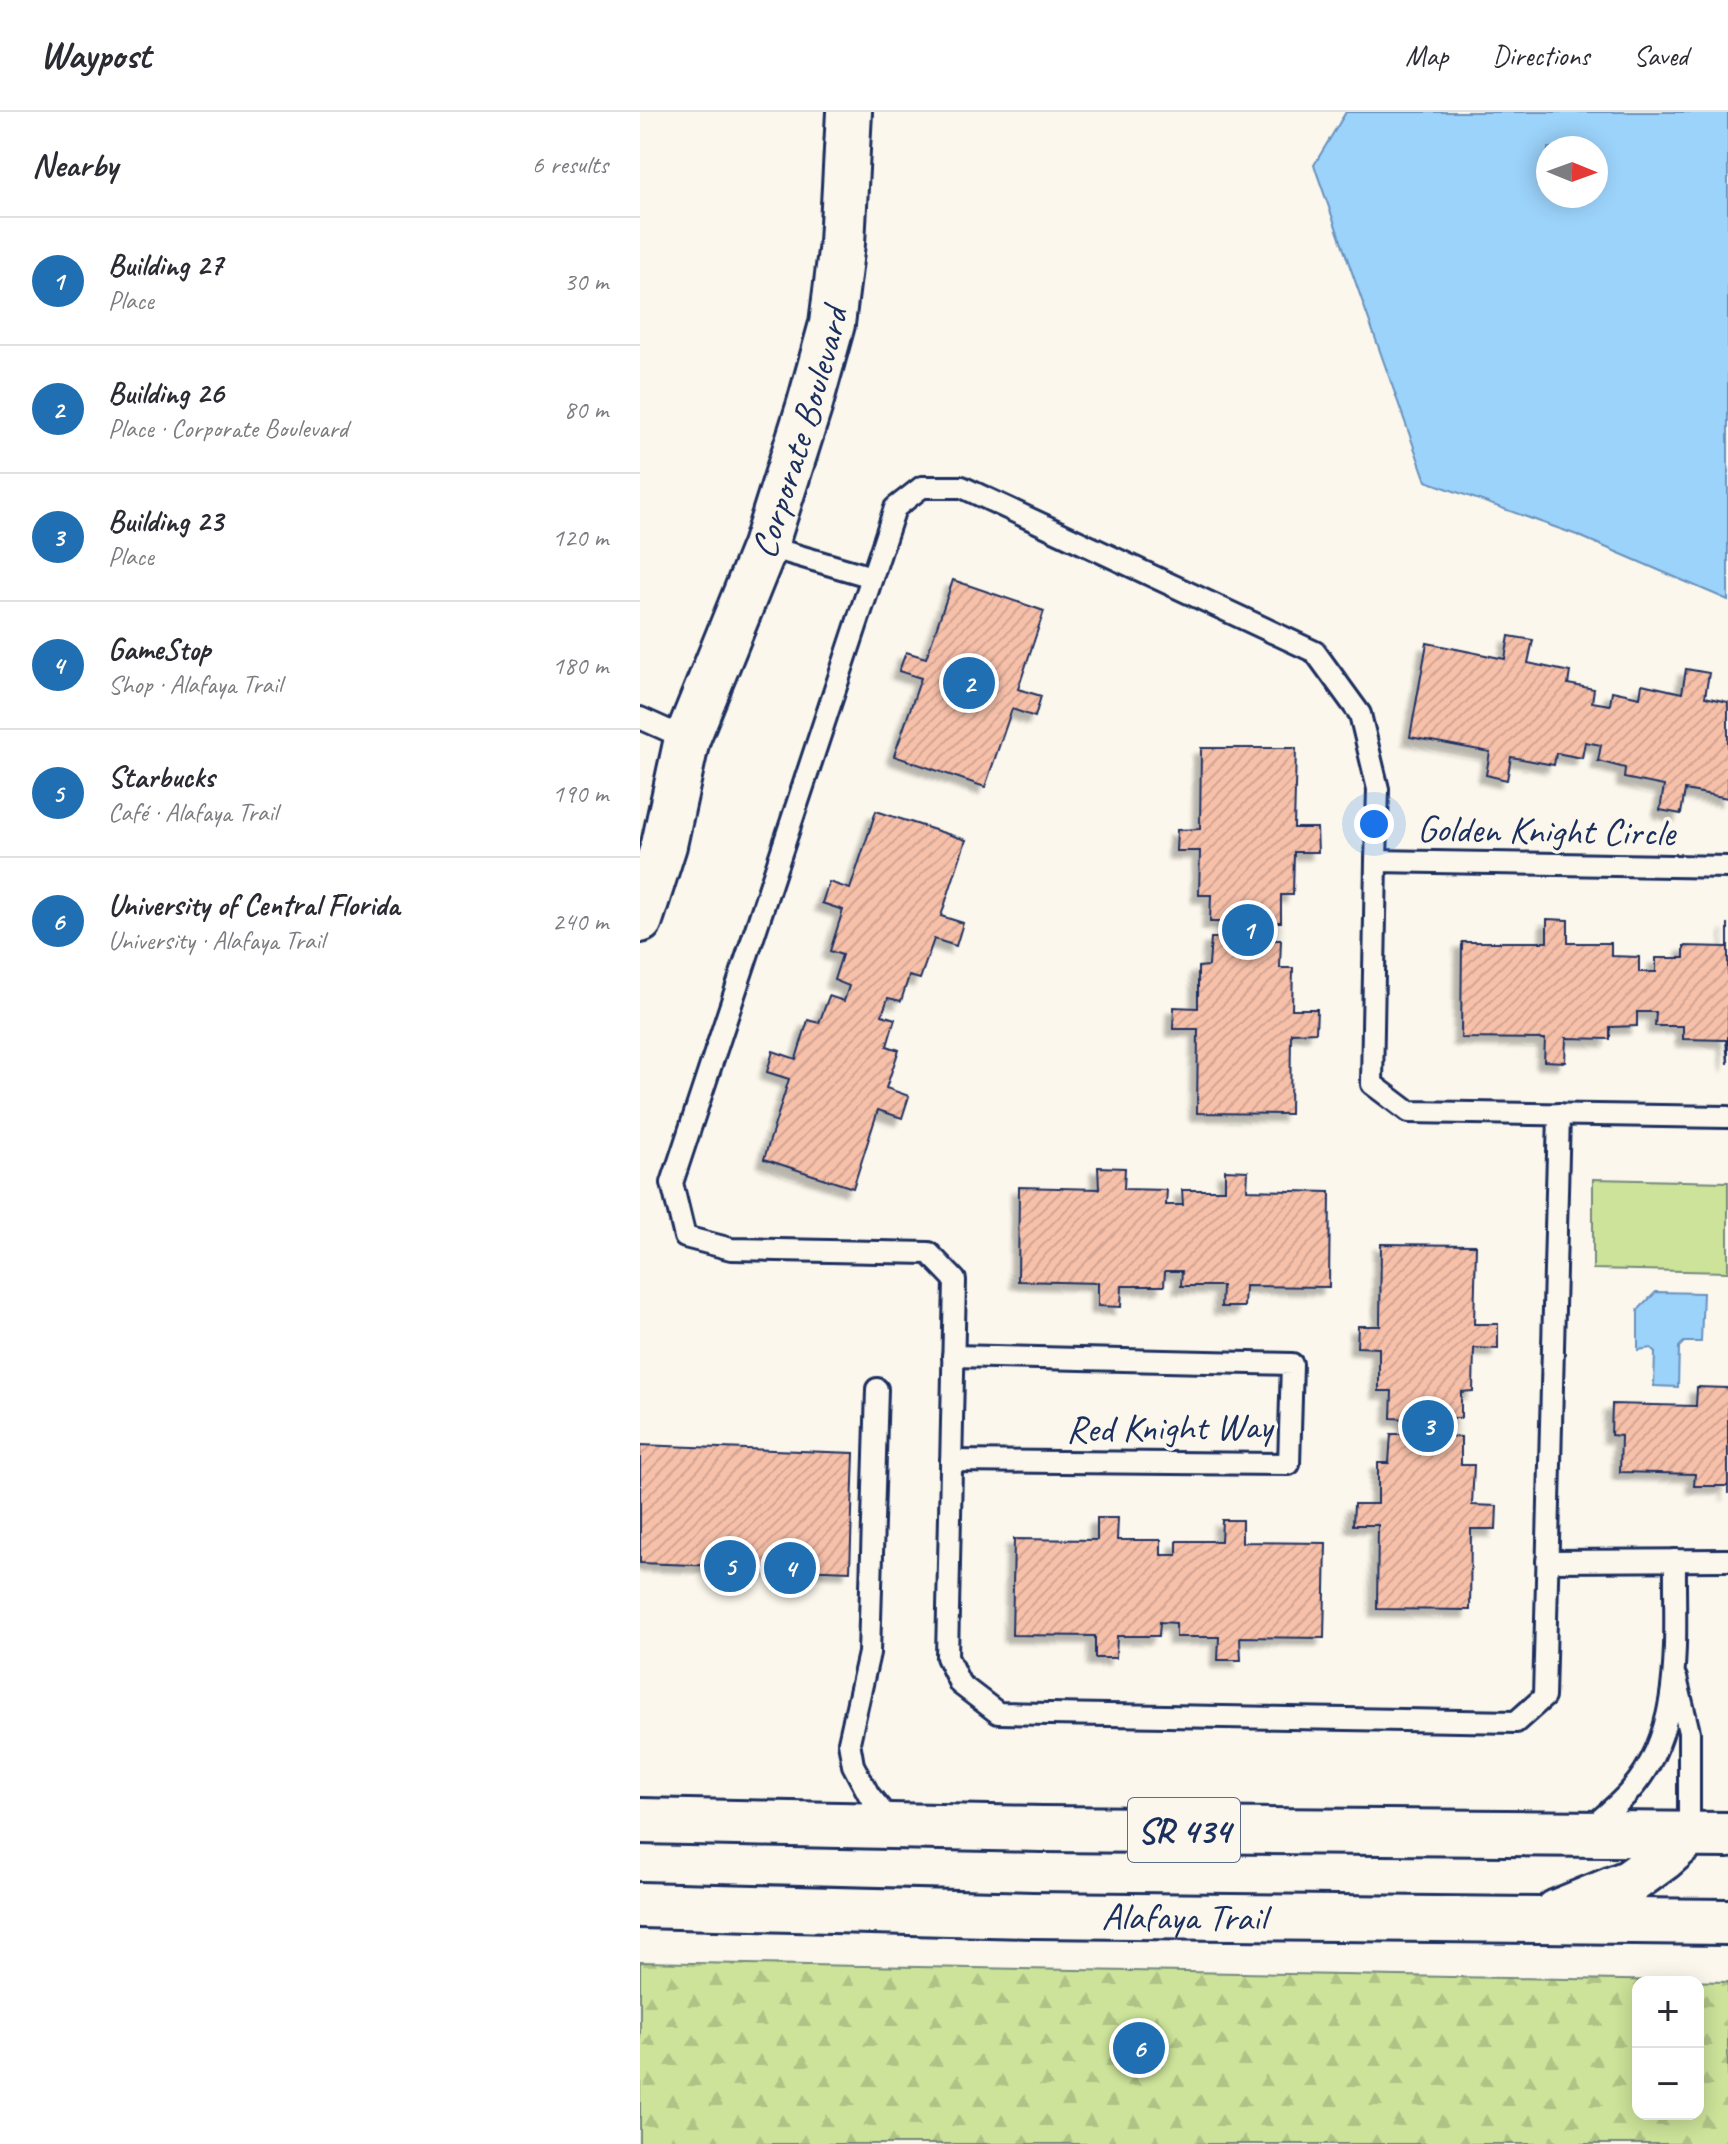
<!DOCTYPE html>
<html lang="en">
<head>
<meta charset="utf-8">
<style>
  :root { --surface:#fff; --page:#f7f7f7; --text:#2b2b33; --muted:#7c7c81; --line:#e1e1e2; --accent:#1f6fb2 }
  body { margin:0; font-family:Caveat,sans-serif; background:var(--page); color:var(--text) }
  .controls { position:absolute; right:24px; bottom:24px; display:grid; overflow:hidden; border-radius:16px; box-shadow:0 4px 20px #0003 }
  .controls button { width:72px; height:72px; display:grid; place-items:center; padding:0; border:0; border-bottom:2px solid var(--line); background:var(--surface); color:var(--text); font:40px sans-serif }
  .compass { position:absolute; left:896px; top:24px; width:72px; height:72px; border-radius:50%; background:var(--surface); box-shadow:0 4px 20px #0003; rotate:91deg }
  .you { position:absolute; left:734px; top:712px; width:28px; height:28px; margin:-20px; border:6px solid #fff; border-radius:50%; background:#1a73e8; box-shadow:0 0 0 12px #1a73e833 }
  .badge { display:grid; place-items:center; width:52px; height:52px; border-radius:50%; background:var(--accent); color:#fff; font-size:26px; font-weight:700 }
  .pin { position:absolute; translate:-50% -50%; border:4px solid #fff; box-shadow:0 2px 8px #0006 }
  .list { margin:0; padding:0; list-style:none }
  h2 { display:flex; justify-content:space-between; align-items:center; height:104px; margin:0; padding:0 32px; font-size:34px }
  h2 small { font-size:26px; font-weight:400; color:var(--muted) }
  .list li { display:grid; grid-template-columns:52px 1fr auto; gap:24px; align-items:center; box-sizing:border-box; height:128px; padding:0 32px; border-top:2px solid var(--line) }
  .list b { display:block; font-size:30px; white-space:nowrap }
  .list p { margin:0; font-size:26px; white-space:nowrap; color:var(--muted) }
  .list em { font-size:26px; font-style:normal; color:var(--muted) }
  .map { position:relative; flex:none; width:1088px; height:2032px; overflow:hidden }
  header { display:flex; align-items:center; gap:48px; box-sizing:border-box; height:112px; padding:0 40px; background:var(--surface); border-bottom:2px solid var(--line) }
  header strong { font-size:38px }
  nav { display:flex; gap:44px; margin-inline-start:auto; font-size:28px }
  main { display:flex }
  aside { flex:1; background:var(--surface) }
  .map>svg:first-child { display:block }
  .green { fill:#cce399; stroke:#74897c; stroke-width:2 }
  .forest { fill:url(#forest-firs); stroke:#74897c; stroke-width:2; fill-rule:evenodd }
  .water { fill:#9cd3fb; stroke:#6891bc; stroke-width:2; fill-rule:evenodd }
  .building { fill:url(#building-hatch); stroke:#1b2f5e; stroke-width:2; filter:url(#shadow) }
  .lines { fill:none; stroke-linecap:round; stroke-linejoin:round }
  .lane-casing { stroke:#1b2f5e; stroke-width:26 }
  .secondary-casing { stroke:#1b2f5e; stroke-width:50 }
  .primary-casing { stroke:#1b2f5e; stroke-width:50 }
  .lane { stroke:#fbf7ec; stroke-width:20 }
  .secondary { stroke:#fbf7ec; stroke-width:44 }
  .primary { stroke:#fbf7ec; stroke-width:44 }
  .labels { text-anchor:middle; stroke-width:7; stroke-linejoin:round; paint-order:stroke }
  .shield { fill:#fbf7ec; stroke:#5e6b89; stroke-width:2 }
  .shield-label { font-size:36px; font-weight:bold; fill:#1b2f5e }
  .street-label { font-size:38px; fill:#1b2f5e; stroke:#fbf7ec }
</style>
</head>
<body>
<header>
<strong>Waypost</strong>
<nav><a>Map</a><a>Directions</a><a>Saved</a></nav>
</header>
<main>
<aside>
<h2>Nearby<small>6 results</small></h2>
<ul class="list">
<li><span class="badge">1</span><div><b>Building 27</b><p>Place</p></div><em>30 m</em></li>
<li><span class="badge">2</span><div><b>Building 26</b><p>Place · Corporate Boulevard</p></div><em>80 m</em></li>
<li><span class="badge">3</span><div><b>Building 23</b><p>Place</p></div><em>120 m</em></li>
<li><span class="badge">4</span><div><b>GameStop</b><p>Shop · Alafaya Trail</p></div><em>180 m</em></li>
<li><span class="badge">5</span><div><b>Starbucks</b><p>Café · Alafaya Trail</p></div><em>190 m</em></li>
<li><span class="badge">6</span><div><b>University of Central Florida</b><p>University · Alafaya Trail</p></div><em>240 m</em></li>
</ul>
</aside>
<div class="map">
<svg width="1088" height="2032" viewBox="0 0 1088 2032">
  <defs>
    <pattern id="forest-firs" width="22" height="20" patternUnits="userSpaceOnUse" patternTransform="scale(2)"><rect width="22" height="20" fill="#cce399"/><path d="M5 1l3.5 6h-7zM16 11l3.5 6h-7z" fill="#afc386"/></pattern>
    <pattern id="building-hatch" width="6" height="6" patternUnits="userSpaceOnUse" patternTransform="scale(2)"><rect width="6" height="6" fill="#f7c0a9"/><path d="M-1 1l2-2M0 6l6-6M5 7l2-2" fill="none" stroke="#d3a594"/></pattern>
    <filter id="shadow"><feDropShadow dx="-7" dy="7" stdDeviation="2" flood-color="#0004"/></filter>
  </defs>
  <rect width="100%" height="100%" fill="#fbf7ec"/>
  <filter id="ink" filterUnits="userSpaceOnUse"><feTurbulence type="fractalNoise" baseFrequency=".0125" numOctaves="2"/><feDisplacementMap in="SourceGraphic" scale="16" xChannelSelector="R" yChannelSelector="G"/><feConvolveMatrix kernelMatrix="1 2 1 2 8 2 1 2 1" color-interpolation-filters="sRGB"/></filter>
  <g filter="url(#ink)">
    <!-- green -->
    <polygon class="green" points="953,1067 1088,1070 1088,1160 953,1157"/>
    <!-- forest -->
    <path class="forest" d="M 0,1850 L 1088,1870 L 1088,2032 L 0,2032 ZM 998,1870 L 1058,1870 L 1058,2002 L 998,2002 Z"/>
    <!-- water -->
    <g class="water">
      <path d="M 706,0 L 1088,0 L 1088,488 L 937,423 L 786,369 L 674,53 ZM 908,36 L 956,36 L 956,84 L 908,84 Z"/>
      <polygon points="1016,1180 1063,1181 1061,1230 1044,1230 1039,1235 1038,1275 1014,1274 1015,1240 1011,1236 998,1238 998,1198"/>
    </g>
    <!-- building -->
    <g class="building">
      <polygon points="313,468 404,499 378,577 401,584 395,605 372,597 345,675 254,644 281,566 259,559 266,540 286,546"/>
      <polygon points="869,524 893,528 888,551 930,560 928,572 954,577 952,590 970,593 972,579 1000,585 1002,572 1042,581 1046,557 1069,561 1065,585 1088,590 1088,686 1045,678 1041,702 1020,698 1024,674 984,666 985,656 958,649 961,633 945,630 942,646 916,641 914,653 871,645 867,668 846,663 850,640 770,625 787,531 865,547"/>
      <polygon points="561,636 656,636 654,716 677,716 678,740 654,740 653,783 641,783 641,810 628,810 627,828 641,828 640,856 653,856 652,897 677,897 676,920 651,921 650,1002 557,1001 558,917 533,917 534,895 558,896 558,855 569,854 571,826 587,826 587,810 570,810 571,783 559,783 560,739 536,739 537,718 560,717"/>
      <polygon points="236,699 326,728 301,804 323,811 316,834 294,827 280,867 269,864 261,889 248,886 242,903 255,907 247,934 259,938 246,976 269,984 262,1006 238,998 213,1076 124,1047 149,967 127,960 133,939 156,947 168,908 179,911 189,884 204,889 209,874 194,868 202,843 190,839 203,798 182,791 189,770 210,777"/>
      <polygon points="907,807 928,808 928,831 971,831 971,844 999,845 999,860 1016,860 1016,846 1044,846 1044,834 1088,835 1088,811 1088,952 1086,928 1043,927 1043,914 1015,914 1016,900 997,900 997,914 970,915 970,927 926,926 925,950 904,949 905,927 821,926 822,830 907,830"/>
      <polygon points="458,1055 485,1056 484,1077 527,1078 526,1093 543,1093 542,1078 585,1078 585,1058 608,1059 607,1078 690,1080 689,1175 605,1174 604,1195 581,1195 582,1174 541,1174 542,1159 525,1159 524,1174 482,1174 481,1195 458,1194 458,1171 378,1169 379,1075 459,1077"/>
      <polygon points="741,1132 836,1133 834,1212 858,1212 858,1237 834,1236 833,1279 821,1280 821,1306 808,1306 807,1324 821,1325 821,1353 834,1353 832,1393 857,1394 856,1417 831,1417 830,1498 737,1497 738,1413 713,1413 714,1392 738,1392 738,1351 749,1351 751,1322 767,1322 768,1307 751,1306 752,1279 739,1279 739,1236 717,1235 718,1214 740,1214"/>
      <polygon points="1057,1275 1088,1276 1088,1382 1088,1374 1054,1374 1055,1362 980,1360 981,1324 971,1323 972,1292 1056,1294"/>
      <polygon points="0,1333 214,1341 210,1459 0,1451"/>
      <polygon points="457,1406 478,1406 477,1428 521,1428 521,1443 537,1443 537,1429 581,1429 582,1408 602,1408 602,1430 686,1431 684,1526 600,1525 601,1548 578,1548 579,1525 536,1525 536,1511 520,1510 519,1524 477,1524 476,1546 455,1546 455,1524 372,1523 374,1427 457,1428"/>
    </g>
    <g class="lines">
      <defs>
        <g id="lane">
          <polyline points="125,434 232,465"/>
          <polyline points="0,606 47,627"/>
          <polyline points="736,749 738,677 720,602 675,540 322,375 282,375 255,396 32,1071 45,1125 91,1137 289,1141 315,1168 307,1545 320,1572 358,1601 876,1610 904,1585 919,1002"/>
          <polyline points="1088,755 736,749 732,972 769,1000 1088,1005"/>
          <polyline points="237,1277 229,1541 209,1630 213,1653 229,1683 253,1712"/>
          <polyline points="311,1349 649,1352 652,1252 313,1244"/>
          <polyline points="907,1449 1088,1448"/>
          <polyline points="1036,1566 1049,1620 1049,1723"/>
          <path d="M 950,1717 C 963,1704 978,1693 990,1679 C 1045,1618 1034,1525 1035,1448"/>
        </g>
        <g id="secondary">
          <path id="s1" d="M 0,808 L 24,733 L 47,627 L 125,434 L 169,295 L 192,212 L 202,131 L 209,0"/>
        </g>
        <g id="primary">
          <polyline points="0,1709 402,1717 1088,1723"/>
          <path id="s2" d="M 0,1793 L 392,1803 L 1088,1810"/>
          <polyline points="917,1800 990,1770 1023,1746 1049,1723"/>
        </g>
      </defs>
      <!-- lane casing -->
      <use href="#lane" class="lane-casing"/>
      <!-- secondary casing -->
      <use href="#secondary" class="secondary-casing"/>
      <!-- primary casing -->
      <use href="#primary" class="primary-casing"/>
      <!-- lane -->
      <use href="#lane" class="lane"/>
      <!-- secondary -->
      <use href="#secondary" class="secondary"/>
      <!-- primary -->
      <use href="#primary" class="primary"/>
    </g>
  </g>
  <g class="labels">
    <!-- shield labels -->
    <rect class="shield" x="488" y="1686" width="112" height="64" rx="6"/>
    <g class="shield-label">
      <text x="544" y="1731">SR 434</text>
    </g>
    <!-- street labels -->
    <g class="street-label">
      <text dy="13" stroke="none"><textPath href="#s1" startOffset="514">Corporate Boulevard</textPath></text>
      <text transform="translate(906 718) rotate(1)" y="13">Golden Knight Circle</text>
      <text transform="translate(529 1315) rotate(-1)" y="13">Red Knight Way</text>
      <text dy="13" stroke="none"><textPath href="#s2" startOffset="544">Alafaya Trail</textPath></text>
    </g>
  </g>
</svg>
<div class="controls">
<button>+</button>
<button>−</button>
</div>
<svg class="compass" viewBox="-18 -18 36 36"><path d="M0-13l5 13h-10z" fill="#e53935"/><path d="M0 13l5-13h-10z" fill="#7c7c81"/></svg>
<div class="you"></div>
<div class="pin badge" style="left:608px;top:818px">1</div>
<div class="pin badge" style="left:329px;top:571px">2</div>
<div class="pin badge" style="left:788px;top:1314px">3</div>
<div class="pin badge" style="left:150px;top:1456px">4</div>
<div class="pin badge" style="left:90px;top:1454px">5</div>
<div class="pin badge" style="left:499px;top:1936px">6</div>
</div>
</main>
</body>
</html>
